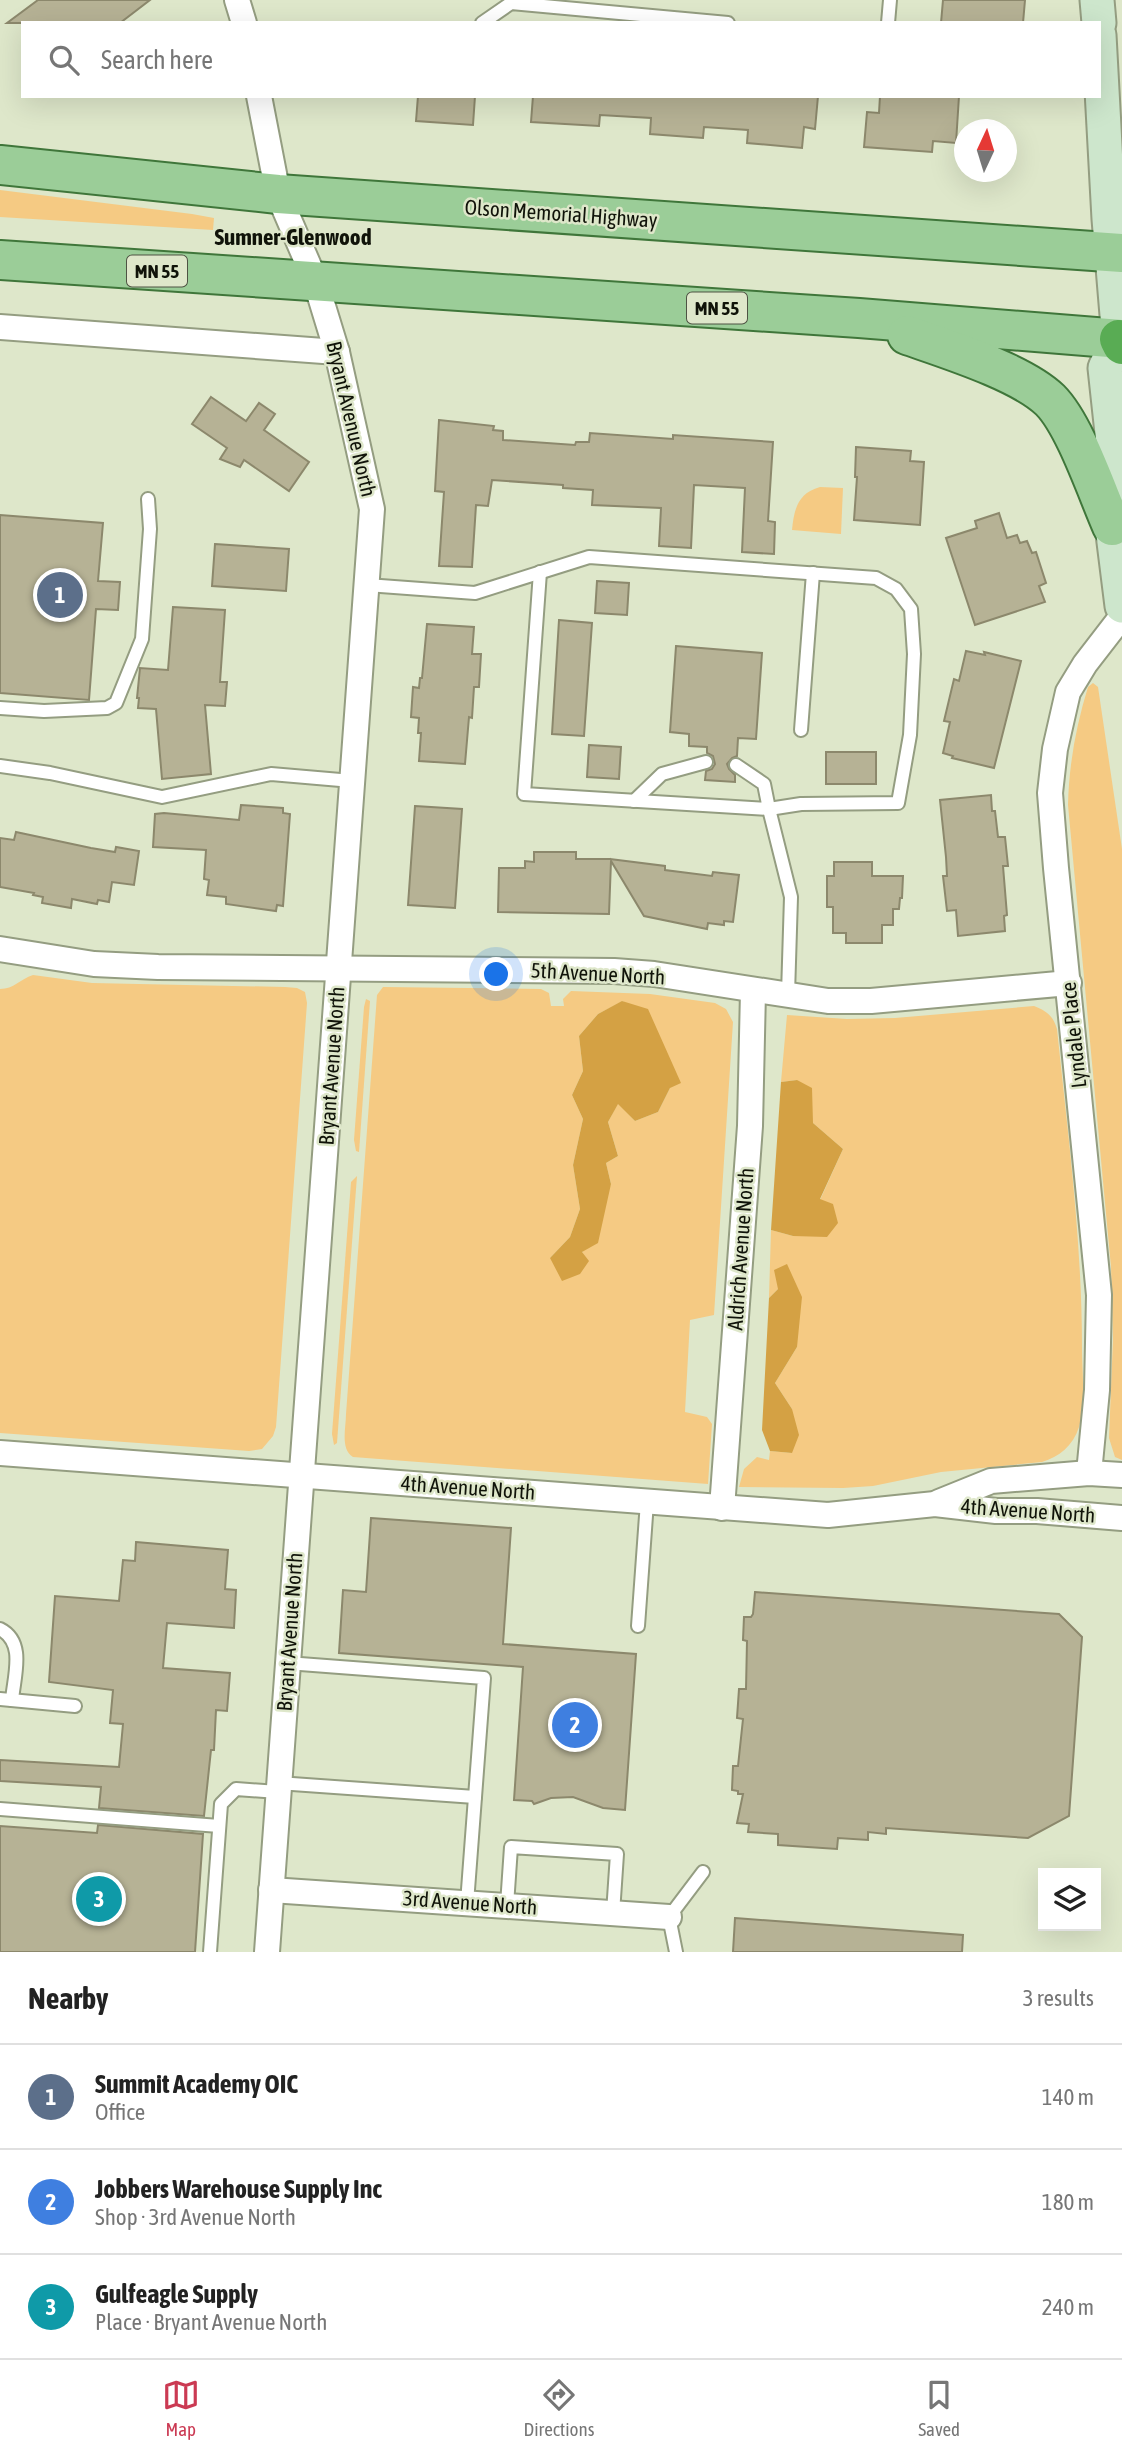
<!DOCTYPE html>
<html lang="en">
<head>
<meta charset="utf-8">
<style>
  :root { --surface:#fff; --page:#f2f2f2; --text:#222; --muted:#767676; --line:#e0e0e0; --accent:#cb3a53 }
  body { margin:0; font-family:"Asap Condensed",sans-serif; background:var(--page); color:var(--text) }
  .controls { position:absolute; right:21px; bottom:21px; display:grid; overflow:hidden; border-radius:0px; box-shadow:0 7px 28px #0002 }
  .controls button { width:63px; height:63px; display:grid; place-items:center; padding:0; border:0; border-bottom:2px solid var(--line); background:var(--surface); color:var(--text); font:35px sans-serif }
  .compass { position:absolute; left:954px; top:119px; width:63px; height:63px; border-radius:50%; background:var(--surface); box-shadow:0 7px 28px #0002; rotate:4deg }
  .you { position:absolute; left:497px; top:975px; width:24px; height:24px; margin:-18px; border:5px solid #fff; border-radius:50%; background:#1a73e8; box-shadow:0 0 0 10px #1a73e833 }
  .badge { display:grid; place-items:center; width:46px; height:46px; border-radius:50%; background:var(--accent); color:#fff; font-size:23px; font-weight:700 }
  .pin { position:absolute; translate:-50% -50%; border:4px solid #fff; box-shadow:0 2px 7px #0006 }
  .list { margin:0; padding:0; list-style:none }
  h2 { display:flex; justify-content:space-between; align-items:center; height:91px; margin:0; padding:0 28px; font-size:30px }
  h2 small { font-size:23px; font-weight:400; color:var(--muted) }
  .list li { display:grid; grid-template-columns:46px 1fr auto; gap:21px; align-items:center; box-sizing:border-box; height:105px; padding:0 28px; border-top:2px solid var(--line) }
  .list b { display:block; font-size:26px; white-space:nowrap }
  .list p { margin:0; font-size:23px; white-space:nowrap; color:var(--muted) }
  .list em { font-size:23px; font-style:normal; color:var(--muted) }
  .icon { flex:none; width:38px; height:38px; fill:none; stroke:currentColor; stroke-width:2; stroke-linecap:round; stroke-linejoin:round }
  .map { position:relative; flex:none; width:1122px; height:1952px; overflow:hidden }
  .search { position:absolute; background:var(--surface); box-shadow:0 7px 28px #0002; left:21px; right:21px; top:21px; height:77px; display:flex; align-items:center; gap:18px; box-sizing:border-box; padding:0 24px; border-radius:0px; color:var(--muted); font-size:26px }
  .sheet { height:406px; background:var(--surface) }
  nav { display:flex; justify-content:space-around; align-items:center; box-sizing:border-box; height:98px; border-top:2px solid var(--line); background:var(--surface); font-size:19px; color:var(--muted) }
  nav a { display:grid; justify-items:center; gap:4px }
  nav .on { color:var(--accent) }
  .map>svg:first-child { display:block }
  .green { fill:#f5ca83; fill-rule:evenodd }
  .forest { fill:#d4a144 }
  .building { fill:#b6b295; stroke:#8c886c; stroke-width:2 }
  .lines { fill:none; stroke-linecap:round; stroke-linejoin:round }
  .lane-casing { stroke:#949d81; stroke-width:16 }
  .street-casing { stroke:#949d81; stroke-width:28 }
  .secondary-casing { stroke:#949d81; stroke-width:37 }
  .primary-casing { stroke:#3f763a; stroke-width:42 }
  .highway-casing { stroke:#3f763a; stroke-width:42 }
  .lane { stroke:#fff; stroke-width:12 }
  .street { stroke:#fff; stroke-width:24 }
  .secondary { stroke:#cde6cc; stroke-width:33 }
  .primary { stroke:#9bcd98; stroke-width:38 }
  .highway { stroke:#59ac54; stroke-width:38 }
  .labels { text-anchor:middle; stroke-width:5; stroke-linejoin:round; paint-order:stroke }
  .shield { fill:#dee7ca; stroke:#4e5343; stroke-width:2 }
  .shield-label { font-size:19px; font-weight:bold; fill:#101309 }
  .street-label { font-size:21px; fill:#101309; stroke:#dee7ca }
  .neighbourhood-label { font-size:23px; font-weight:bold; fill:#101309; stroke:#dee7ca }
</style>
</head>
<body>
<div class="map">
<svg width="1122" height="1952" viewBox="0 0 1122 1952">
  <rect width="100%" height="100%" fill="#dee7ca"/>
  <!-- green -->
  <g class="green">
    <polygon points="0,190 192,214 214,218 213,230 0,217"/>
    <path d="M 820,487 L 843,488 L 841,534 L 792,530 C 794,509 798,493 820,487 Z"/>
    <path d="M 1093,683 L 1098,687 L 1122,849 L 1122,1460 L 1115,1457 L 1109,1438 L 1113,1339 L 1111,1267 L 1068,805 C 1069,764 1076,726 1088,687 Z"/>
    <path d="M 33,975 L 92,983 L 285,987 L 297,988 L 305,992 L 307,1003 L 276,1427 L 273,1436 L 262,1449 L 249,1451 L 0,1433 L 0,989 C 14,989 20,979 33,975 Z"/>
    <path d="M 383,987 L 541,989 L 549,993 L 551,1006 L 564,1006 L 563,999 L 571,991 L 650,994 L 715,1003 L 726,1009 L 733,1022 L 714,1315 L 690,1320 L 685,1412 L 707,1417 L 712,1424 L 708,1484 L 353,1457 C 340,1449 346,1428 346,1414 L 377,995 ZM 623,1001 L 670,1088 L 658,1112 L 635,1121 L 618,1103 L 608,1122 L 618,1156 L 606,1163 L 611,1184 L 582,1253 L 550,1258 L 570,1237 L 580,1209 L 573,1165 L 583,1119 L 572,1095 L 583,1071 L 579,1036 L 598,1014 Z"/>
    <polygon points="366,999 370,1001 359,1152 356,1151 354,1140 364,1007"/>
    <path d="M 1034,1006 C 1047,1011 1053,1016 1057,1029 C 1068,1135 1082,1241 1082,1348 C 1082,1371 1086,1405 1079,1427 C 1073,1446 1059,1457 1042,1462 L 941,1472 L 873,1486 L 843,1488 L 739,1487 L 744,1469 L 757,1457 L 769,1460 L 770,1451 L 792,1453 L 792,1409 L 775,1383 L 797,1347 L 778,1289 L 769,1298 L 771,1230 L 793,1236 L 820,1200 L 843,1149 L 813,1123 L 797,1080 L 781,1082 L 787,1015 L 847,1019 L 895,1018 Z"/>
    <polygon points="357,1176 337,1443 334,1445 332,1434 351,1182"/>
  </g>
  <!-- forest -->
  <g class="forest">
    <polygon points="622,1001 648,1009 681,1083 670,1088 658,1112 635,1121 618,1104 608,1122 618,1156 606,1163 611,1184 598,1243 582,1252 589,1261 580,1274 562,1281 550,1258 570,1237 580,1209 573,1165 583,1119 572,1095 583,1071 579,1036 598,1014"/>
    <polygon points="797,1080 812,1088 813,1123 843,1149 820,1199 833,1204 838,1223 827,1237 793,1236 771,1230 781,1082"/>
    <polygon points="787,1264 802,1297 797,1347 775,1383 792,1409 799,1435 792,1453 770,1451 762,1430 769,1298 778,1289 774,1270"/>
  </g>
  <!-- building -->
  <g class="building">
    <polygon points="38,0 150,0 120,23 7,23"/>
    <polygon points="943,0 1025,0 1023,23 941,23"/>
    <polygon points="418,96 475,96 473,125 416,121"/>
    <polygon points="533,96 818,96 815,129 804,127 802,148 747,143 748,130 704,127 703,138 650,134 651,118 600,115 599,126 531,122"/>
    <polygon points="880,96 959,96 956,143 933,141 932,152 864,147 867,112 879,113"/>
    <polygon points="211,397 246,421 259,403 275,414 264,430 309,462 289,491 244,460 240,467 220,459 227,448 192,424"/>
    <polygon points="439,420 494,426 493,430 503,431 503,440 575,445 576,442 589,442 590,433 673,439 673,435 773,442 768,521 775,522 774,554 742,552 745,488 694,485 691,548 659,546 661,508 592,505 593,490 563,488 563,485 492,480 488,506 476,505 472,567 439,566 444,492 435,491"/>
    <polygon points="856,447 911,451 910,461 924,462 920,525 854,520 857,477 855,477"/>
    <polygon points="999,513 1007,538 1017,535 1020,543 1027,541 1032,553 1036,552 1046,583 1039,586 1045,602 975,625 946,538 977,528 975,521"/>
    <polygon points="0,515 103,523 98,581 120,582 118,610 96,609 89,700 0,693"/>
    <polygon points="215,544 289,549 286,591 212,586"/>
    <polygon points="597,581 629,583 627,615 595,613"/>
    <polygon points="173,607 225,610 220,682 227,682 225,706 205,705 211,774 162,779 156,709 138,708 139,698 137,698 140,668 168,670"/>
    <polygon points="559,620 592,623 584,736 552,734"/>
    <polygon points="427,624 474,627 472,654 481,654 479,687 474,687 472,718 469,717 465,764 419,761 421,733 418,733 419,718 411,717 413,687 419,688 420,678 422,678"/>
    <polygon points="676,646 762,653 756,739 738,738 737,756 732,758 727,764 729,769 735,775 735,782 705,780 706,771 712,769 715,764 713,756 707,753 707,747 689,746 689,734 670,732"/>
    <polygon points="966,651 985,655 984,652 1021,661 994,768 952,758 953,756 943,753 950,722 944,721 954,679 959,681"/>
    <polygon points="589,745 621,747 619,779 587,777"/>
    <rect x="826" y="752" width="50" height="32"/>
    <polygon points="991,795 992,811 995,811 998,837 1005,837 1008,866 1003,866 1007,915 1004,916 1005,931 958,936 956,910 947,911 943,876 947,876 946,857 940,800"/>
    <polygon points="241,805 283,808 283,813 290,814 283,906 277,905 276,911 226,904 226,897 207,895 209,880 204,879 206,850 153,847 155,814 164,813 239,820"/>
    <polygon points="415,806 462,809 455,908 408,905"/>
    <polygon points="16,832 91,848 115,852 116,847 139,851 134,885 112,882 109,902 98,900 97,904 72,899 71,908 42,903 43,897 33,895 34,893 0,887 0,838 14,840"/>
    <polygon points="534,852 576,852 576,859 610,859 665,866 665,870 712,876 713,872 739,875 733,922 724,921 724,925 708,923 707,929 644,916 611,861 609,914 498,912 499,868 525,868 525,861 534,862"/>
    <polygon points="834,862 872,862 872,876 903,876 902,898 900,898 899,909 893,909 893,925 882,925 882,943 846,943 846,933 833,933 833,907 827,907 827,876 834,876"/>
    <polygon points="371,1518 511,1528 503,1644 636,1654 625,1810 603,1808 573,1797 551,1798 534,1804 532,1801 514,1800 523,1667 339,1653 343,1590 366,1592"/>
    <polygon points="136,1542 228,1550 225,1589 236,1590 234,1628 167,1623 163,1668 230,1673 227,1711 216,1710 214,1750 211,1750 204,1816 99,1808 101,1787 0,1781 0,1760 119,1767 123,1724 110,1723 113,1690 49,1682 55,1596 119,1601 123,1560 135,1561"/>
    <polygon points="755,1592 1059,1614 1082,1637 1069,1816 1028,1838 886,1828 886,1834 868,1832 868,1840 838,1838 837,1849 778,1845 778,1834 748,1832 749,1824 737,1823 743,1794 738,1794 738,1791 732,1790 733,1766 738,1766 743,1719 737,1718 739,1689 746,1689 747,1641 743,1640 744,1617 751,1617 753,1614"/>
    <polygon points="98,1825 203,1834 195,1952 0,1952 0,1826 97,1833"/>
    <polygon points="735,1918 963,1935 962,1952 733,1952"/>
  </g>
  <g class="lines">
    <defs>
      <g id="lane">
        <polyline points="482,23 511,3 728,23"/>
        <polyline points="888,23 890,0"/>
        <polyline points="540,572 524,794 769,809 764,784 736,765"/>
        <polyline points="367,585 475,593 589,557 876,578 896,589 911,609 914,654 910,735 898,803 801,804 769,809 791,897 788,994"/>
        <polyline points="0,708 44,711 107,708 116,703 142,639 150,529 148,499"/>
        <polyline points="801,730 813,573"/>
        <polyline points="0,766 50,773 162,797 271,774 352,781"/>
        <polyline points="634,801 662,774 706,762"/>
        <polyline points="638,1626 647,1502"/>
        <path d="M 0,1629 C 26,1642 14,1676 12,1700"/>
        <polyline points="287,1663 484,1678 467,1903"/>
        <polyline points="0,1699 75,1706"/>
        <polyline points="278,1783 475,1797"/>
        <polyline points="0,1809 219,1826"/>
        <polyline points="507,1905 511,1847 617,1854 613,1913"/>
        <polyline points="210,1952 221,1804 236,1789 278,1792"/>
        <polyline points="676,1952 669,1917 703,1872"/>
      </g>
      <g id="street">
        <polyline points="237,0 244,23"/>
        <polyline points="259,96 278,194 315,280 337,352 372,509 267,1952"/>
        <polyline points="0,327 337,352"/>
        <polyline points="0,949 94,964 158,967 614,971 654,974 828,1001 871,1001 1069,983"/>
        <polyline points="0,1453 828,1515 935,1504 996,1511 1037,1511 1122,1518"/>
        <polyline points="1089,1473 1097,1390 1099,1295 1056,868 1050,793 1055,749 1068,692 1085,664 1122,616"/>
        <polyline points="939,1502 991,1481 1089,1473 1122,1475"/>
        <polyline points="722,1508 750,1126 753,991"/>
        <polyline points="271,1890 669,1917"/>
      </g>
      <g id="secondary">
        <polyline points="1097,0 1099,23"/>
        <polyline points="1099,35 1109,219 1119,339 1105,368 1120,507 1112,526 1122,606"/>
      </g>
      <g id="primary">
        <polyline points="0,165 278,194 1122,253"/>
        <polyline points="0,260 859,318 1122,339"/>
        <path d="M 907,335 C 947,349 1021,372 1050,400 C 1075,425 1097,492 1112,526"/>
      </g>
      <polyline id="highway" points="1119,339 1122,345"/>
    </defs>
    <!-- lane casing -->
    <use href="#lane" class="lane-casing"/>
    <!-- street casing -->
    <use href="#street" class="street-casing"/>
    <!-- secondary casing -->
    <use href="#secondary" class="secondary-casing"/>
    <!-- primary casing -->
    <use href="#primary" class="primary-casing"/>
    <!-- highway casing -->
    <use href="#highway" class="highway-casing"/>
    <!-- lane -->
    <use href="#lane" class="lane"/>
    <!-- street -->
    <use href="#street" class="street"/>
    <!-- secondary -->
    <use href="#secondary" class="secondary"/>
    <!-- primary -->
    <use href="#primary" class="primary"/>
    <!-- highway -->
    <use href="#highway" class="highway"/>
  </g>
  <g class="labels">
    <!-- shield labels -->
    <g class="shield">
      <rect x="127" y="255.5" width="60" height="31" rx="5"/>
      <rect x="687" y="292.5" width="60" height="31" rx="5"/>
    </g>
    <g class="shield-label">
      <text x="157" y="278">MN 55</text>
      <text x="717" y="315">MN 55</text>
    </g>
    <!-- street labels -->
    <g class="street-label">
      <text transform="translate(561 214) rotate(4)" y="7">Olson Memorial Highway</text>
      <text transform="translate(351 419) rotate(77)" y="7">Bryant Avenue North</text>
      <text transform="translate(598 974) rotate(3)" y="7">5th Avenue North</text>
      <text transform="translate(1074 1035) rotate(-96)" y="7">Lyndale Place</text>
      <text transform="translate(332 1066) rotate(-86)" y="7">Bryant Avenue North</text>
      <text transform="translate(741 1249) rotate(-86)" y="7">Aldrich Avenue North</text>
      <text transform="translate(468 1488) rotate(4)" y="7">4th Avenue North</text>
      <text transform="translate(1028 1511) rotate(4)" y="7">4th Avenue North</text>
      <text transform="translate(290 1632) rotate(-86)" y="7">Bryant Avenue North</text>
      <text transform="translate(470 1903) rotate(4)" y="7">3rd Avenue North</text>
    </g>
    <!-- neighbourhood labels -->
    <g class="neighbourhood-label">
      <text x="293" y="245">Sumner-Glenwood</text>
    </g>
  </g>
</svg>
<div class="controls">
<button><svg class="icon" aria-label="layers" viewBox="0 0 24 24"><path d="M12 4l9 5-9 5-9-5zM3 14l9 5 9-5"/></svg></button>
</div>
<svg class="compass" viewBox="-18 -18 36 36"><path d="M0-13l5 13h-10z" fill="#e53935"/><path d="M0 13l5-13h-10z" fill="#767676"/></svg>
<div class="you"></div>
<div class="pin badge" style="left:60px;top:595px;background:#5c6f8a">1</div>
<div class="pin badge" style="left:575px;top:1725px;background:#3f7fe0">2</div>
<div class="pin badge" style="left:99px;top:1899px;background:#0f9aa8">3</div>
<div class="search"><svg class="icon" aria-label="search" viewBox="0 0 24 24"><circle cx="10" cy="10" r="6"/><path d="M15 15l6 6"/></svg>Search here</div>
</div>
<section class="sheet">
<h2>Nearby<small>3 results</small></h2>
<ul class="list">
<li><span class="badge" style="background:#5c6f8a">1</span><div><b>Summit Academy OIC</b><p>Office</p></div><em>140 m</em></li>
<li><span class="badge" style="background:#3f7fe0">2</span><div><b>Jobbers Warehouse Supply Inc</b><p>Shop · 3rd Avenue North</p></div><em>180 m</em></li>
<li><span class="badge" style="background:#0f9aa8">3</span><div><b>Gulfeagle Supply</b><p>Place · Bryant Avenue North</p></div><em>240 m</em></li>
</ul>
</section>
<nav>
<a class="on"><svg class="icon" aria-label="map" viewBox="0 0 24 24"><path d="M3 6l6-2 6 2 6-2v14l-6 2-6-2-6 2zM9 4v14M15 6v14"/></svg>Map</a>
<a><svg class="icon" aria-label="directions" viewBox="0 0 24 24"><path d="M12 3l9 9-9 9-9-9zM9 14v-3h6M13 9l2 2-2 2"/></svg>Directions</a>
<a><svg class="icon" aria-label="saved" viewBox="0 0 24 24"><path d="M7 4h10v16l-5-4-5 4z"/></svg>Saved</a>
</nav>
</body>
</html>
